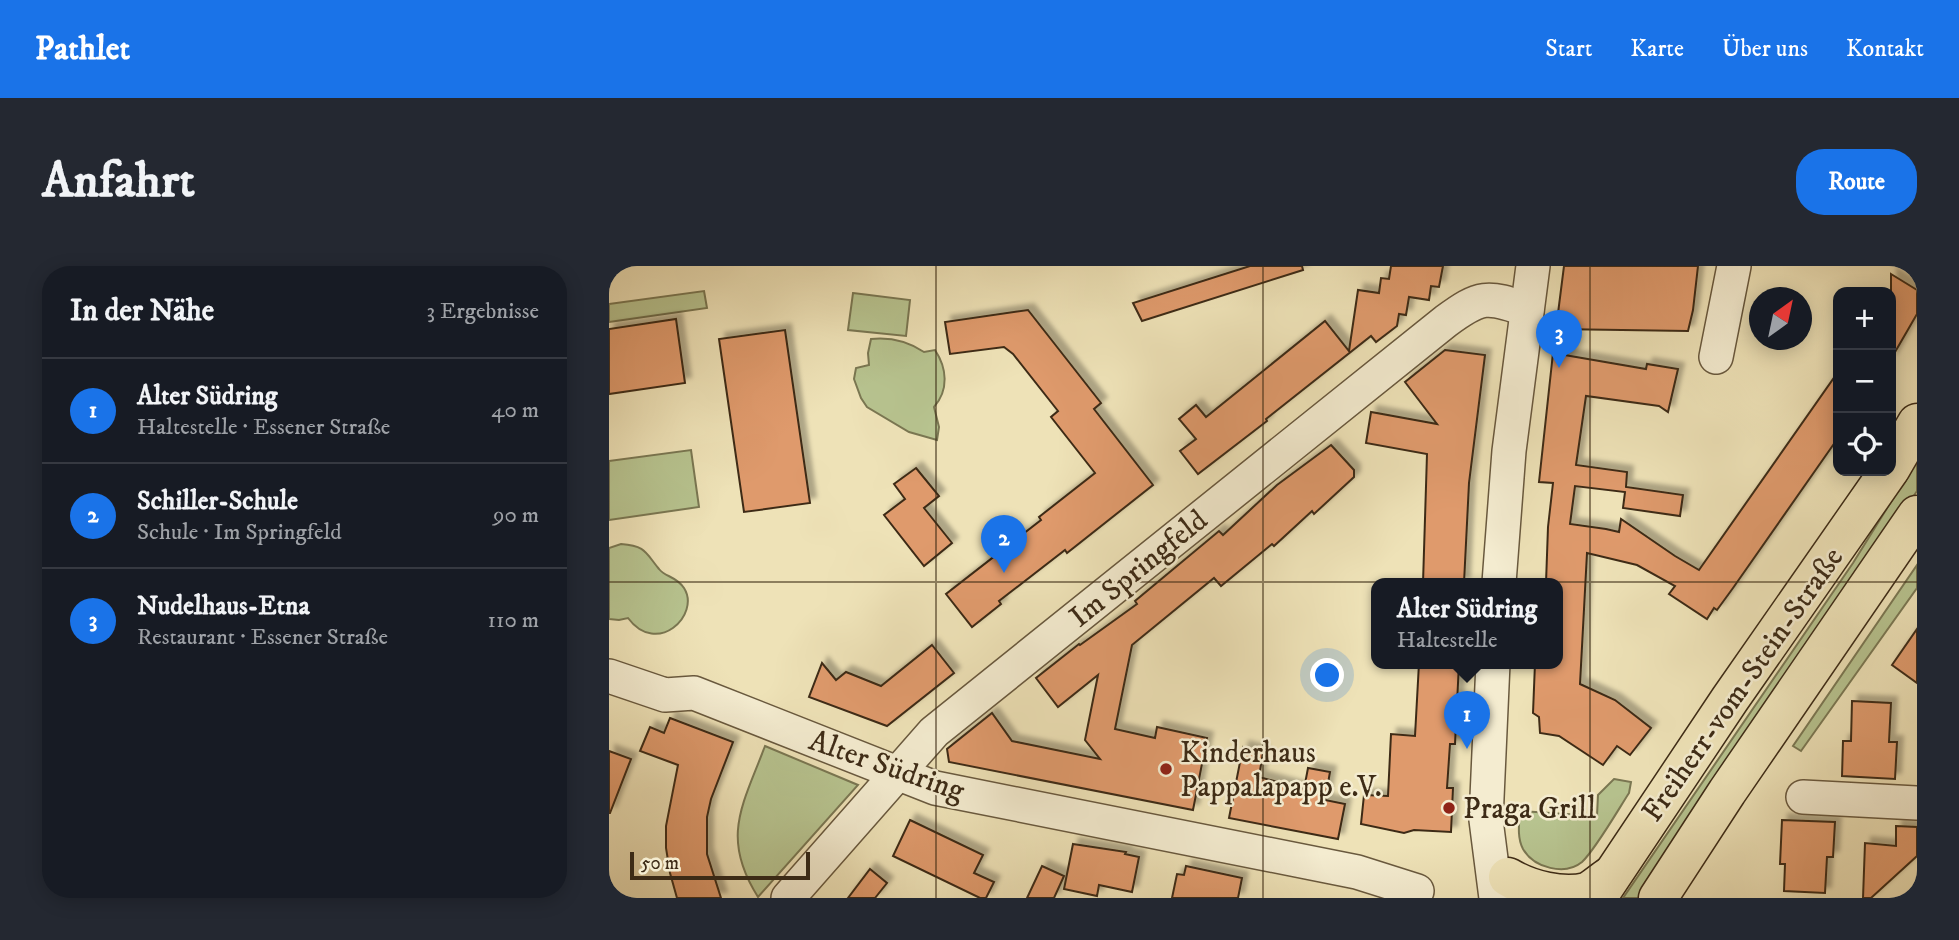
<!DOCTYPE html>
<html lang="de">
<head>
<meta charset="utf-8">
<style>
  :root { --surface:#171b24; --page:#242831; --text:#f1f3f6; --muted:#9ea1a6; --line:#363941; --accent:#1a73e8 }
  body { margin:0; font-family:"IM FELL DW Pica",serif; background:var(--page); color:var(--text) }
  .controls { position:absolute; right:21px; top:21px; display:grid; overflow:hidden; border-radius:14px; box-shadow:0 4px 18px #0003 }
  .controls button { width:63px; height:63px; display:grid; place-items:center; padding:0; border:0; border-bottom:2px solid var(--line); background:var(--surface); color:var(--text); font:35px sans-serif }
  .compass { position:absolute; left:1140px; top:21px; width:63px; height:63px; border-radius:50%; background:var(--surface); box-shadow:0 4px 18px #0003; rotate:33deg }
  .scale { position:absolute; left:21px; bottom:18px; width:180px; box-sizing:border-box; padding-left:7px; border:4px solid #3d2b16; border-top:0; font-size:19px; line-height:24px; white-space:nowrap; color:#3d2b16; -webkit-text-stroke:5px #f4ecd0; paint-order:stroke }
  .you { position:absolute; left:719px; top:410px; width:24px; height:24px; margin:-18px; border:5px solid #fff; border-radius:50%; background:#1a73e8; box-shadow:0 0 0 10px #1a73e833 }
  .badge { display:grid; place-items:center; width:46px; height:46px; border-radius:50%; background:var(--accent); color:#fff; font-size:23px; font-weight:700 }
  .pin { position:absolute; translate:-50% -58px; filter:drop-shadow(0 2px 4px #0008) }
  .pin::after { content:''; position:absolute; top:37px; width:24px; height:21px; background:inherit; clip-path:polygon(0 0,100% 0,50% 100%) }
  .popup { position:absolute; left:762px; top:312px; width:192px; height:91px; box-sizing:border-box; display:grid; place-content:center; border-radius:14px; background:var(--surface); filter:drop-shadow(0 2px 5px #0005); font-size:23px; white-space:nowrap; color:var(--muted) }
  .popup b { font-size:26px; color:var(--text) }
  .popup::after { content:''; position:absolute; left:50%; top:100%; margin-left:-14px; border:14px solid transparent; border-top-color:var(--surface) }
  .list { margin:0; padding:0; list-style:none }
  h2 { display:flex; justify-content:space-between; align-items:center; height:91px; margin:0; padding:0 28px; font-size:30px }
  h2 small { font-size:23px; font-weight:400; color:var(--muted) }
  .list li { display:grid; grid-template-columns:46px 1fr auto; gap:21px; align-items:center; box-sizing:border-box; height:105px; padding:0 28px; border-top:2px solid var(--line) }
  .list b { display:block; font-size:26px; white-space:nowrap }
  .list p { margin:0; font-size:23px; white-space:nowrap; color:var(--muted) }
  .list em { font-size:23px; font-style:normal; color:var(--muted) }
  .icon { flex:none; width:38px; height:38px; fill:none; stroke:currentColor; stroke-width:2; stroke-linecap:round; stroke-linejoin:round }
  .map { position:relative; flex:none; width:1308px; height:632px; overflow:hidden; border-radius:28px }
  header { display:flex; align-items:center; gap:42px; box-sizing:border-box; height:98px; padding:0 35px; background:var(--accent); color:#fff }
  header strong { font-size:33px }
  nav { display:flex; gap:38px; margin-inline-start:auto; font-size:24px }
  .intro { display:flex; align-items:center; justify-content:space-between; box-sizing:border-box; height:168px; padding:0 42px }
  h1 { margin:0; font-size:49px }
  .button { padding:18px 32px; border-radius:28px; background:var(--accent); color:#fff; font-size:24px; font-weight:700 }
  main { display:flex; gap:42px; padding:0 42px }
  aside { flex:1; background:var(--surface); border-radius:28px; box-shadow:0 4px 18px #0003 }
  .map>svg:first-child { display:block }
  .green { fill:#b7c38f; stroke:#7a7752; stroke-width:2 }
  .building { fill:#df9a6c; stroke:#3d2b16; stroke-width:2; filter:url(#shadow) }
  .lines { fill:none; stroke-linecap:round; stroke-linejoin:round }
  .minor-casing { stroke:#69593e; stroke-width:36 }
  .major-casing { stroke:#3d2b16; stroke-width:41 }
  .minor { stroke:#f4ecd0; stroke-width:33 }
  .major { stroke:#eee2b7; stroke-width:38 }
  .grid { fill:none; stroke:#3d2b16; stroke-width:2; stroke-opacity:0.55 }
  .poi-dot { fill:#8f2418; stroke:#f4ecd0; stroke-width:2.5 }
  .labels { text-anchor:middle; stroke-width:5; stroke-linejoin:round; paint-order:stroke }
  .street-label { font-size:30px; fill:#3d2b16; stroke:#f4ecd0 }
  .poi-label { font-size:30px; fill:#3d2b16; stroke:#f4ecd0; text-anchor:start }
</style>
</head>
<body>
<header>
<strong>Pathlet</strong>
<nav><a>Start</a><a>Karte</a><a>Über uns</a><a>Kontakt</a></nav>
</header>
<div class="intro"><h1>Anfahrt</h1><a class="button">Route</a></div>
<main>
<aside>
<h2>In der Nähe<small>3 Ergebnisse</small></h2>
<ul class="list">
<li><span class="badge">1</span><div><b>Alter Südring</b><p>Haltestelle · Essener Straße</p></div><em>40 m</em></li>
<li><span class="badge">2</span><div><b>Schiller-Schule</b><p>Schule · Im Springfeld</p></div><em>90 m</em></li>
<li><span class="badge">3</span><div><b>Nudelhaus-Etna</b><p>Restaurant · Essener Straße</p></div><em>110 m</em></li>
</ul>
</aside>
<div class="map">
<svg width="1308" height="632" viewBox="0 0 1308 632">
  <defs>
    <filter id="shadow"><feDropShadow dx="6" dy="-6" stdDeviation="2" flood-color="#0004"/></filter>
  </defs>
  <rect width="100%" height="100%" fill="#eee2b7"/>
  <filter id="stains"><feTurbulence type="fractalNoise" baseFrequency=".00286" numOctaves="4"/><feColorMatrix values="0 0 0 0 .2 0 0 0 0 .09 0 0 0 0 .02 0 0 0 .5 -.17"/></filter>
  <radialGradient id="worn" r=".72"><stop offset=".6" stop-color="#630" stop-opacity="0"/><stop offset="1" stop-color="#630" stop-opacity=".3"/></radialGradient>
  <!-- green -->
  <g class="green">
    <polygon points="95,25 98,42 0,56 0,38"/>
    <polygon points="244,27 301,34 297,70 239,64"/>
    <path d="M 262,73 C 281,71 300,76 315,86 L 326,84 C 338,102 340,124 325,141 L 330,161 L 328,174 L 300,166 L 258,141 L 252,132 L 245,113 L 247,102 L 260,99 L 259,87 Z"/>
    <polygon points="82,184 90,241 0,254 0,195"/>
    <polygon points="1308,194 1308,225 1273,278 1029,632 1014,632 1244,297"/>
    <path d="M 12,278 C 37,280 36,286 50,303 C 56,311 67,310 75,322 C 92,349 48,391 19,352 L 10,354 L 0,353 L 0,282 Z"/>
    <polygon points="1308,299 1308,322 1192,485 1184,480"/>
    <path d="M 156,480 L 249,519 L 149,631 C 111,571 134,539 156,480 Z"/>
    <path d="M 1005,513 L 1022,516 L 1020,527 C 1009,544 986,584 973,596 C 956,610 925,602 914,583 C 908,572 910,558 911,545 L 988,550 L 989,529 Z"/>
  </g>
  <!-- building -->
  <g class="building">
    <polygon points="641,0 693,0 694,4 533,55 524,37"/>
    <polygon points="782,0 834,0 830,21 822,20 820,34 800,31 797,49 790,48 788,60 767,76 762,70 657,153 658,155 589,208 571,185 587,173 570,153 587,139 597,151 716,55 740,85 749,24 770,27 772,12 780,13"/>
    <polygon points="955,0 1089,0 1084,44 1079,65 947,63"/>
    <polygon points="1282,8 1308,24 1308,48 1282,93"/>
    <polygon points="419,44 492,137 485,143 544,219 458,287 456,284 390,335 392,338 363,361 337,328 432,254 430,251 486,207 442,151 449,145 404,88 395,81 341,88 336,56"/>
    <polygon points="67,53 76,117 0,128 0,63"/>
    <polygon points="176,64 201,237 135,246 110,73"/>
    <polygon points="836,84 876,89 860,217 855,317 814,317 818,188 757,177 762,146 828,158 796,116"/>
    <polygon points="944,87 1037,103 1038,98 1069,103 1059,146 1050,140 977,130 967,199 1018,206 1017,221 1074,229 1071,250 1014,242 1016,226 966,220 961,258 997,263 1010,266 1012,253 1066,290 1090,304 1229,106 1229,172 1124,322 1108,344 1105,342 1098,353 1060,328 1066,320 1028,299 978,287 971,418 1006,434 1042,462 1021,489 1008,480 994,499 950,470 931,467 930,451 924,447 926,397 949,397 949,317 937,317 939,261 944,217 930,216"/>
    <polygon points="722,179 745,204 745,211 705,248 703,245 665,280 663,278 612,320 605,312 523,379 506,463 546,472 548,461 598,472 584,544 340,496 338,483 383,447 403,475 491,493 476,474 489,409 449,441 427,412 470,378 471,379 528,338 526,335 610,265 614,269 668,219"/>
    <polygon points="307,202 330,230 315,242 343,277 315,300 275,249 296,233 285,218"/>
    <polygon points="1308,363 1308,417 1283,399"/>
    <polygon points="323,379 345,407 278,460 200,431 213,397 227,414 237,406 272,420"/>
    <polygon points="810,397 850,397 846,478 841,478 838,522 844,522 842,566 805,564 795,567 752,558 755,529 779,530 782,468 806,470"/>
    <polygon points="1243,435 1282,437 1280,476 1288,476 1286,513 1233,510 1234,475 1242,475"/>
    <polygon points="61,452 124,476 102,533 98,551 98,588 112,632 68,632 61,607 57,582 57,560 69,499 31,485 41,461 55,467"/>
    <polygon points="634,481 654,486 650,511 695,523 699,502 721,506 716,534 736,538 729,573 620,552"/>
    <polygon points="0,485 22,493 1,547 0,547"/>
    <polygon points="301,554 374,589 365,607 385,616 377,632 371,632 284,590"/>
    <polygon points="1173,554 1226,556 1224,591 1218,591 1216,627 1175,625 1176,598 1171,598"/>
    <polygon points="1287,560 1308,561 1308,590 1262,632 1254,632 1256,577 1287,580"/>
    <polygon points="464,578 517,586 516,588 530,591 523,626 490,619 488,630 455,623"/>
    <polygon points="433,600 455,610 445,632 418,632"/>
    <polygon points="577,600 633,612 629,632 563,632 568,608 575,609"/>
    <polygon points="261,603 278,617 266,632 239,632"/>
  </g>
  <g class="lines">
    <defs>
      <g id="minor">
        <polyline points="1107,91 1125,0"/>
        <polyline points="890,317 900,185 924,0"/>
        <polyline points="884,397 877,554 887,632"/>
        <polyline points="0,410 56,429 85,427 326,522 748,606 808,625"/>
        <polyline points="1194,531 1308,537"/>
        <path d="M 179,632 L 325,466 L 837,55 C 871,30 878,29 918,44"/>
      </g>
      <g id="major">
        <polyline points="1282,202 1308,157"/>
        <path d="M 899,611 C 921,624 953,632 978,626 C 986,622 993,615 1001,610"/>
        <polyline points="988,632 1121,433 1280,205"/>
        <polyline points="1049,632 1118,526 1308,249"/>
      </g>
    </defs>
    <!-- minor casing -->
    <use href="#minor" class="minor-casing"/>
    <!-- major casing -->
    <use href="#major" class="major-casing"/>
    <!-- minor -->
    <use href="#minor" class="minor"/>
    <!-- major -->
    <use href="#major" class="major"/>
  </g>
  <!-- grid -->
  <path class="grid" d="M 327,0 L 327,632M 654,0 L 654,632M 981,0 L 981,632M 0,316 L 1308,316"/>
  <!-- markers -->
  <g class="poi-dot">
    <circle cx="557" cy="503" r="7"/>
    <circle cx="840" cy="542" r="7"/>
  </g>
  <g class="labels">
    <!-- street labels -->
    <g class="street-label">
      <text transform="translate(529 302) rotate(-39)" y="10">Im Springfeld</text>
      <text transform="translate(1133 418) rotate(-55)" y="10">Freiherr-vom-Stein-Straße</text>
      <text transform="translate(278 499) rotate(19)" y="10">Alter Südring</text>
    </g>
    <!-- poi labels -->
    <g class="poi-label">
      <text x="571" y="496">Kinderhaus<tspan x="571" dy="34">Pappalapapp e.V.</tspan></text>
      <text x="854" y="552">Praga Grill</text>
    </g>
  </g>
  <rect width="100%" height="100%" filter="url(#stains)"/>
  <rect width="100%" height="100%" fill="url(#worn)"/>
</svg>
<div class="controls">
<button>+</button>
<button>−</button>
<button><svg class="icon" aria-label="locate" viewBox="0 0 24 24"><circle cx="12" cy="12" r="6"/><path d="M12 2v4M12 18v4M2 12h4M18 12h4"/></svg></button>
</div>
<svg class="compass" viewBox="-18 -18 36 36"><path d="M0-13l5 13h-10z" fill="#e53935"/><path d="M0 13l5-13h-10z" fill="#9ea1a6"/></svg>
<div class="scale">50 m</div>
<div class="you"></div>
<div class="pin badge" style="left:858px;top:483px">1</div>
<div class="popup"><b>Alter Südring</b>Haltestelle</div>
<div class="pin badge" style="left:395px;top:307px">2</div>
<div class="pin badge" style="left:950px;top:102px">3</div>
</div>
</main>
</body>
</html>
